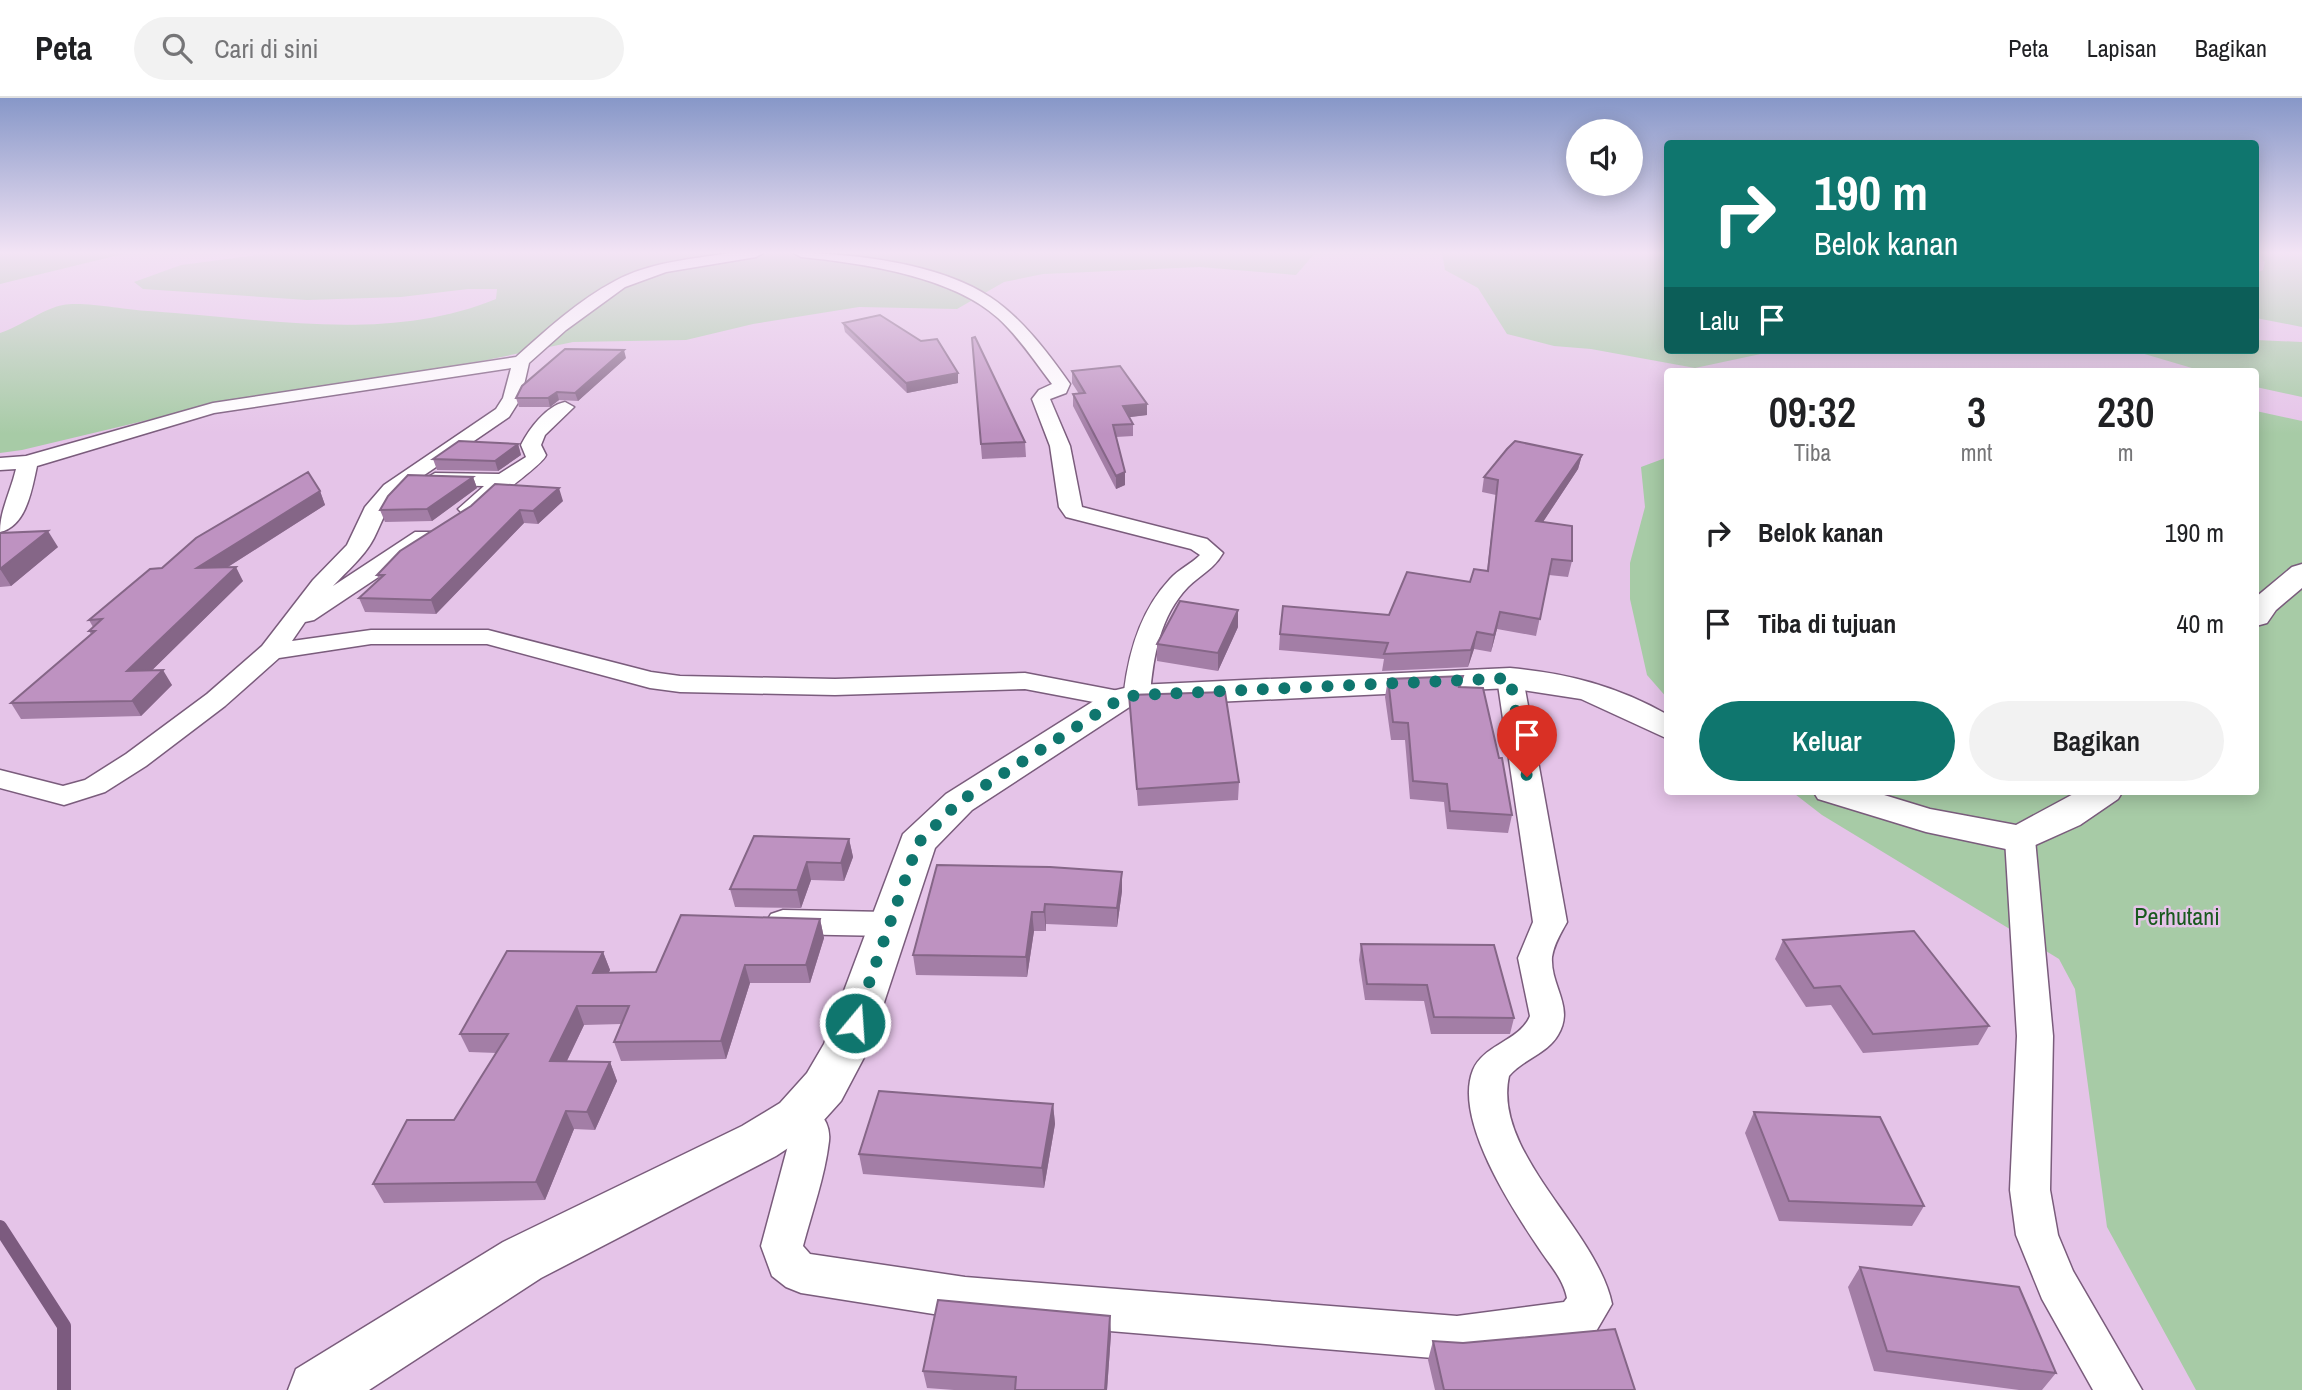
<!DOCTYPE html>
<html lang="id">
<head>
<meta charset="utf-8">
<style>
  body { margin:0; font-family:"Archivo Narrow",sans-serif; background:#f2f2f2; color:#202124; height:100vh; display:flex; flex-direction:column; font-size:26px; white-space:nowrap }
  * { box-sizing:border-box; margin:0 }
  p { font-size:23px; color:#757577 }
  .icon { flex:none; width:38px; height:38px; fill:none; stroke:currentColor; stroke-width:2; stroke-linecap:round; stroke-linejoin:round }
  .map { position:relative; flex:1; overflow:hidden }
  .panel { position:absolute; left:1664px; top:270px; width:595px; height:427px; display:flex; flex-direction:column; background:#fff; border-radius:7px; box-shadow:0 4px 18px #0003 }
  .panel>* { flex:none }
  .hud { position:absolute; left:1664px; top:42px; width:595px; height:214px; border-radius:7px; box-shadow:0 4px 18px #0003; background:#0f766e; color:#fff; overflow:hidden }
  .tools { position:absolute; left:1566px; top:21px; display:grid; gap:14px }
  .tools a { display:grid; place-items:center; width:77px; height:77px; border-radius:50%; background:#fff; box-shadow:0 4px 18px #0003; font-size:35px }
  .pin { position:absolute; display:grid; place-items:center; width:60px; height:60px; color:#fff; margin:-72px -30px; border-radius:50% 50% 50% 0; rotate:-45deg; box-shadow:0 0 7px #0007 }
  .pin .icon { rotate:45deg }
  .me { position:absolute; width:77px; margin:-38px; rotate:18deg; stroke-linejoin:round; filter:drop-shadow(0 0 5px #0008) }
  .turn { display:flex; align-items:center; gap:24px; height:147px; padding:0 35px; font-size:32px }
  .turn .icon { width:91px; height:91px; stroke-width:2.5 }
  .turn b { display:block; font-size:49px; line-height:60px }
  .then { display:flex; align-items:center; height:66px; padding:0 35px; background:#0003; gap:14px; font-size:26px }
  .eta { display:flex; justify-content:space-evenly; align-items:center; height:119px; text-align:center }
  .eta b { font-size:42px; font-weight:600; line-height:49px }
  .cta { display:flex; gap:14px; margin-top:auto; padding:14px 35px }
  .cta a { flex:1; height:80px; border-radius:42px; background:#0f766e; color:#fff; font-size:28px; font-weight:600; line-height:80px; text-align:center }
  .cta a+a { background:#f2f2f2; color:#202124 }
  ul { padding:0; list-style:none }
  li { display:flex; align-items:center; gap:21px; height:91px; padding:0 35px }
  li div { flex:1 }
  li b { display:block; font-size:26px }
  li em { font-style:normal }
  header { display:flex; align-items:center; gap:42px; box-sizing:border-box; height:98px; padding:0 35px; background:#fff; border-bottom:2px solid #e0e0e0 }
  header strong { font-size:33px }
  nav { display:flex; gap:38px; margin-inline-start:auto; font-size:24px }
  .search { width:490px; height:63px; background:#f2f2f2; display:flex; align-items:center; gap:18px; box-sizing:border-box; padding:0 24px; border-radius:38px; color:#757577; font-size:26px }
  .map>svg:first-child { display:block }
  .green { fill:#a7cba6 }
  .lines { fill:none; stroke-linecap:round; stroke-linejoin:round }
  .stream { stroke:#7c5b7f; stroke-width:14 }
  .minor-casing { stroke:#7a5c7c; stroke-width:3 }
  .tertiary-casing { stroke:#7a5c7c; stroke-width:3 }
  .minor { fill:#fff; fill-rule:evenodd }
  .tertiary { fill:#fff; fill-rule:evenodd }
  .wall { fill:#a37ea6 }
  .shaded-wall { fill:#856687 }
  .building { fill:#be92c1; stroke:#856687; stroke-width:2 }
  .route { stroke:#0f766e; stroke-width:12; stroke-dasharray:0 21.6 }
  .labels { text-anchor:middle; stroke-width:5; stroke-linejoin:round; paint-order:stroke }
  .park-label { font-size:24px; fill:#18591d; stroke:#e5c4e8 }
</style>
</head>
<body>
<header>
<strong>Peta</strong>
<div class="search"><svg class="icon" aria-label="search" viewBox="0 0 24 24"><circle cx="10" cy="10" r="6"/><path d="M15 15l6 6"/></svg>Cari di sini</div>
<nav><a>Peta</a><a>Lapisan</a><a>Bagikan</a></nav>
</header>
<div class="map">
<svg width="2302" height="1292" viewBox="0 0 2302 1292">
  <rect width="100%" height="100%" fill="#e5c4e8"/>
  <path class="green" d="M0,155H127L0,186Z
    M274,155H1315L1296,177L1200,169L1043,176L1004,184L957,211L859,209L753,226L686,242L573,244L482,263L194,311L22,352L0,355V235C19,229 45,210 63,207C83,203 126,212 148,213C262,220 387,246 496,201L497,191H468L401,199L307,202L143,191L134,184L181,167Z
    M1442,155H1668V252H1858L1845,256L1770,254L1695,270L1591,251L1554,248L1507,236L1478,190L1445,172Z
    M2256,155H2302V229L2256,220V175L2263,172L2265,164Z
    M2256,242L2302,244V299L2256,289V273H2202L2131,252H2256Z
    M2256,313L2302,323V1292H2196L2107,1129L2075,891L2059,861L1822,717L1791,693H2256Z
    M1668,359V601L1647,577L1630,501V465L1645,409L1641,369Z"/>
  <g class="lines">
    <path class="stream" d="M0,1129L64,1228V1292"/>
    <defs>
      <path id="minor" d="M730,155H763L756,159L666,174L625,189L566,232L529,265L521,300L509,319L398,395C386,410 382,424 374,440C364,459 347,473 333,488L415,434H431L434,439L431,444L314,522L305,524L292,543L371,532H488L651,574L680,578L835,581L1025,575L1124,594C1129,552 1141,512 1170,481C1179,471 1191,466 1200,457L1191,451L1066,419L1059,409L1050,348L1032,301L1039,292L1052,286C1035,264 1019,239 998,220C952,178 861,165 801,159L794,155C851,155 939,165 990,199C1022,220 1048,255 1070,286L1066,295L1050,301L1070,348L1082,409L1207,441L1223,455C1214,471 1200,477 1188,489C1160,518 1153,559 1150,597L1146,603L1132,604L1120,609L1025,591L835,597L680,594L650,590L487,546H371L279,560L225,608L146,668L105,694L64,707L0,690V672L63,688L85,682L126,656L207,596L262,548L313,482L347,447L365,409L384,387L496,311L503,300L511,270L214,315L37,368C32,390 27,428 0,434C0,412 11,393 16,371L0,372V360L26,358L213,305L516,259C546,232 579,202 615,183C650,164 692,161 730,155Z
        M565,304L574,309L545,337L541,347L546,357C544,366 489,405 476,415H462L458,411L484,388L435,387L425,381L435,375L499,376L526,359L521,347C529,331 546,308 565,304Z
        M1510,572L1519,574L1523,580L1567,824C1561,835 1554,846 1552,859C1550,888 1575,909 1558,937C1547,956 1523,961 1509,978C1492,1055 1597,1132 1612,1206L1595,1235L1556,1251L1457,1262L965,1221L801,1195L786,1189L772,1178L761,1148L790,1040L778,1019L783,1008C806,1000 832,1016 829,1043C825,1078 812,1114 803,1148L810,1156L965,1179L1457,1218L1564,1204L1567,1200C1563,1180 1549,1166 1538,1149C1512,1110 1453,1021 1473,972C1484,946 1520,943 1530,918L1518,860L1533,824L1497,580L1501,574Z
        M2020,731L2031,734L2035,741L2053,938L2050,1092L2058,1137L2073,1173L2142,1292H2093L2042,1201L2016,1137L2010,1092L2017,938L2005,741L2009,734Z
        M783,812L888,814L900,818L905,826L900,834L888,838L783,836L771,832L766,824L771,816Z"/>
      <path id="tertiary" d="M2302,466V490L2276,512L2267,525L2256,528V499L2292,469Z
        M1510,570C1567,575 1617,588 1668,617V641L1581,601L1510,590L1131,608L972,712L935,750L869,950L841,1003L814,1033L776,1058L541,1180L369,1292H288L296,1271L503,1144L742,1028L780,1005L807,975L824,946L903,736L946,696L1108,594L1137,587Z
        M1813,693H1871L1930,711L2016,727L2079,693H2123L2118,701L2080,727L2020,754L1926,734L1818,701Z"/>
    </defs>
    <use href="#minor" class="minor-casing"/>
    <use href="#tertiary" class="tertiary-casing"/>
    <use href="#minor" class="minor"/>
    <use href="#tertiary" class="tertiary"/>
  </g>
  <path class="wall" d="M843,225L921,243L958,285L907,295L845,234Z
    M972,240L1025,344L1026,359L982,361Z
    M626,260L578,303L559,302L550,309H519L516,300Z
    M1072,273L1147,306V317L1129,319L1133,326V338L1116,339L1125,374V387L1116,391L1073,308V296H1079L1072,285Z
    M518,346L521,357L498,373L437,372L433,361Z
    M1582,357L1578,371L1543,424L1572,463L1568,479L1549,477L1536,538L1497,531L1491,554L1474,551L1468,569L1382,573L1384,561L1279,552L1280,536L1389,517L1470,484L1487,473L1496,397L1482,394L1484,379Z
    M473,379L477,390L432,423L385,424L380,412Z
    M320,393L325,407L228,469L243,483L152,572L172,587L141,618L21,621L11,605L91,536L89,533L93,529L89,522L162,470Z
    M563,403L538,426L524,425L436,516L365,514L359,500L379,482L377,477L471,408Z
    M0,435L58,449L11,488L0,489Z
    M1238,529L1218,573L1157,563V546Z
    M1463,578L1461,589L1512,717L1508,735L1447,731L1444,704L1410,701L1405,642H1391L1385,599L1388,581Z
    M1129,597L1239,684L1238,702L1138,708L1130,614Z
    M849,741L853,759L844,783L811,782L801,810L735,809L730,791Z
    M937,767L1122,793L1117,829L1046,826V833H1034L1027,879L916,877L913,857Z
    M820,821L824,840L810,885H750L726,961L621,963L614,944L621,926L584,927L567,963L610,964L617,983L595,1032L574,1031L545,1102L384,1105L373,1086L454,1022L497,955L469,954L460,936L603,854L610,872L608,875L656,874Z
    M1783,842L1989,928L1978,947L1863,955L1831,907L1806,909L1775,861Z
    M1361,846L1514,920L1510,936H1431L1424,903L1365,902L1359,862Z
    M1053,1006L1055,1026L1044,1090L863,1076L859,1056Z
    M1754,1014L1924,1108L1912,1128L1779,1123L1745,1035Z
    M1860,1169L2056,1275L2042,1292H2019L1874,1273L1848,1189Z
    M1111,1236L1107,1292H954L927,1290L923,1273Z
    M1433,1243L1635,1292H1435L1428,1262Z"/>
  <path class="shaded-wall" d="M624,252L626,260L578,303L575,295Z
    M958,275V285L907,295L906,285Z
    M557,294L559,302L550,309L548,300Z
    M1147,306V317L1123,320V308Z
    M518,346L521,357L498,373L495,363Z
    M1582,357L1578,371L1533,439L1536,423Z
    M1125,374V387L1116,391V378Z
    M473,379L477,390L432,423L427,411Z
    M559,390L563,403L538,426L533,413Z
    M320,393L325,407L204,484L197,470Z
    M520,412L524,425L436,516L431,502Z
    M48,433L58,449L11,488L0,471Z
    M236,469L243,483L136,588L127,573Z
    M1238,512V529L1218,573V555Z
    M1500,514L1497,531L1491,554L1494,537Z
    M1477,534L1474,551L1468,569L1471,552Z
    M163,572L172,587L141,618L132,603Z
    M849,741L853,759L844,783L841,765Z
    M807,764L811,782L801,810L797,792Z
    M1122,774V793L1117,829V810Z
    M1045,806L1046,826V833L1044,814Z
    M1032,814L1034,833L1027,879L1026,859Z
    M820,821L824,840L810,885L806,867Z
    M603,854L610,872L600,894L593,875Z
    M745,867L750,885L726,961L721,943Z
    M577,908L584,927L558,981L550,963Z
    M610,964L617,983L595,1032L587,1014Z
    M1053,1006L1055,1026L1044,1090L1042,1070Z
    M566,1013L574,1031L545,1102L536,1084Z
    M1110,1218L1111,1236L1107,1292H1105Z"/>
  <path class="building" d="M880,217L921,243L937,241L958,275L906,285L843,225Z
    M975,239L1025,344L981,346L972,240Z
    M565,251L624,252L575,295L557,294L548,300H516L522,288Z
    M1120,268L1147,306L1123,308L1133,326L1113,327L1125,374L1116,378L1073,296L1085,295L1072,273Z
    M459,343L518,346L495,363L433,361Z
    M1515,343L1582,357L1536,423L1572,428V463L1552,461L1540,521L1500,514L1494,537L1477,534L1471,552L1384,556L1388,545L1280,536L1283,508L1389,517L1407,474L1470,484L1474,471L1488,473L1498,382L1484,379L1507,351Z
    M308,374L320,393L197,470L236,469L127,573L163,572L132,603L11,605L95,533H89L102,521L89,522L150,471L162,470L196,440Z
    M408,377L473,379L427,411L380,412L388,398Z
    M495,386L559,390L533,413L520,412L431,502L359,500L384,477H377L400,453L471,408Z
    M48,433L0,471V435Z
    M1180,503L1238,512L1218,555L1157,546Z
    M1463,578L1459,589L1483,590L1499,660H1502L1512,717L1450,713L1447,686L1413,683L1408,625L1393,624L1388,581Z
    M1225,594L1239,684L1137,691L1129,597Z
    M754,738L849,741L841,765L807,764L797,792L730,791Z
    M937,767L1050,769L1122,774L1117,810L1045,806L1044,814H1032L1026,859L913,857Z
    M681,817L820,821L806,867H745L721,943L614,944L629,908H577L550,963L610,964L587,1014L566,1013L536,1084L373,1086L407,1022H454L508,936H460L507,853L603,854L593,875L656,874Z
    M1914,833L1989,928L1873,936L1840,888L1814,890L1783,842Z
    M1361,846L1494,847L1514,920L1434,919L1427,887L1367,886Z
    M879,993L1053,1006L1042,1070L859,1056Z
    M1754,1014L1880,1019L1924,1108L1789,1103Z
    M1860,1169L2019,1189L2056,1275L1887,1253Z
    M938,1202L1110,1218L1105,1292H1015L1016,1279L923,1273Z
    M1615,1231L1635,1292H1444L1433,1243L1463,1245Z"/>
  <linearGradient id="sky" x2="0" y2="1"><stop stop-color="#8797c8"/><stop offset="0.46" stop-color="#f3e4f5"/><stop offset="1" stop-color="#f3e4f5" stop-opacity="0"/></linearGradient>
  <rect width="2302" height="336" fill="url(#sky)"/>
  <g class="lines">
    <path class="route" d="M855,925L918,745L959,704L1120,601L1137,597L1510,580L1527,679"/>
  </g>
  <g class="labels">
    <g class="park-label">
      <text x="2177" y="827">Perhutani</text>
    </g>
  </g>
</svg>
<div class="tools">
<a><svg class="icon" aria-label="sound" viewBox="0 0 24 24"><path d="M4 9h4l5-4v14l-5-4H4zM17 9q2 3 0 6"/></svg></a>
</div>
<div class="pin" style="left:1527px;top:679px;background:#d93025"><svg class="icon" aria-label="arrive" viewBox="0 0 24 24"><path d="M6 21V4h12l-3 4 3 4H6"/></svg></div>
<svg class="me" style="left:855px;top:925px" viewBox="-20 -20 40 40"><circle r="17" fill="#0f766e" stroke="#fff" stroke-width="3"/><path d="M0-11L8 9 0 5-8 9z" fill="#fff"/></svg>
<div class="hud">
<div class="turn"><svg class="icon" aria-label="right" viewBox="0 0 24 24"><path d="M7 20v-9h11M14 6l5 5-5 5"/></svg><div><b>190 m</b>Belok kanan</div></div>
<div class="then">Lalu<svg class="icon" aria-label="arrive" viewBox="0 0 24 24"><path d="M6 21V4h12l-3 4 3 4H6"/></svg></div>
</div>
<section class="panel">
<div class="eta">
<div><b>09:32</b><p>Tiba</p></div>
<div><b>3</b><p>mnt</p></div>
<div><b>230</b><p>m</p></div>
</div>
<ul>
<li><svg class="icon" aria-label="right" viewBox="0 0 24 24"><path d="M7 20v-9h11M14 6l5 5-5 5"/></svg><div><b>Belok kanan</b></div><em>190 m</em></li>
<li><svg class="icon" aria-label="arrive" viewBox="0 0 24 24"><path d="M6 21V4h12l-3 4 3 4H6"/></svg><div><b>Tiba di tujuan</b></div><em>40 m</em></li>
</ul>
<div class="cta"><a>Keluar</a><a>Bagikan</a></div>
</section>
</div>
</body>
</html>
